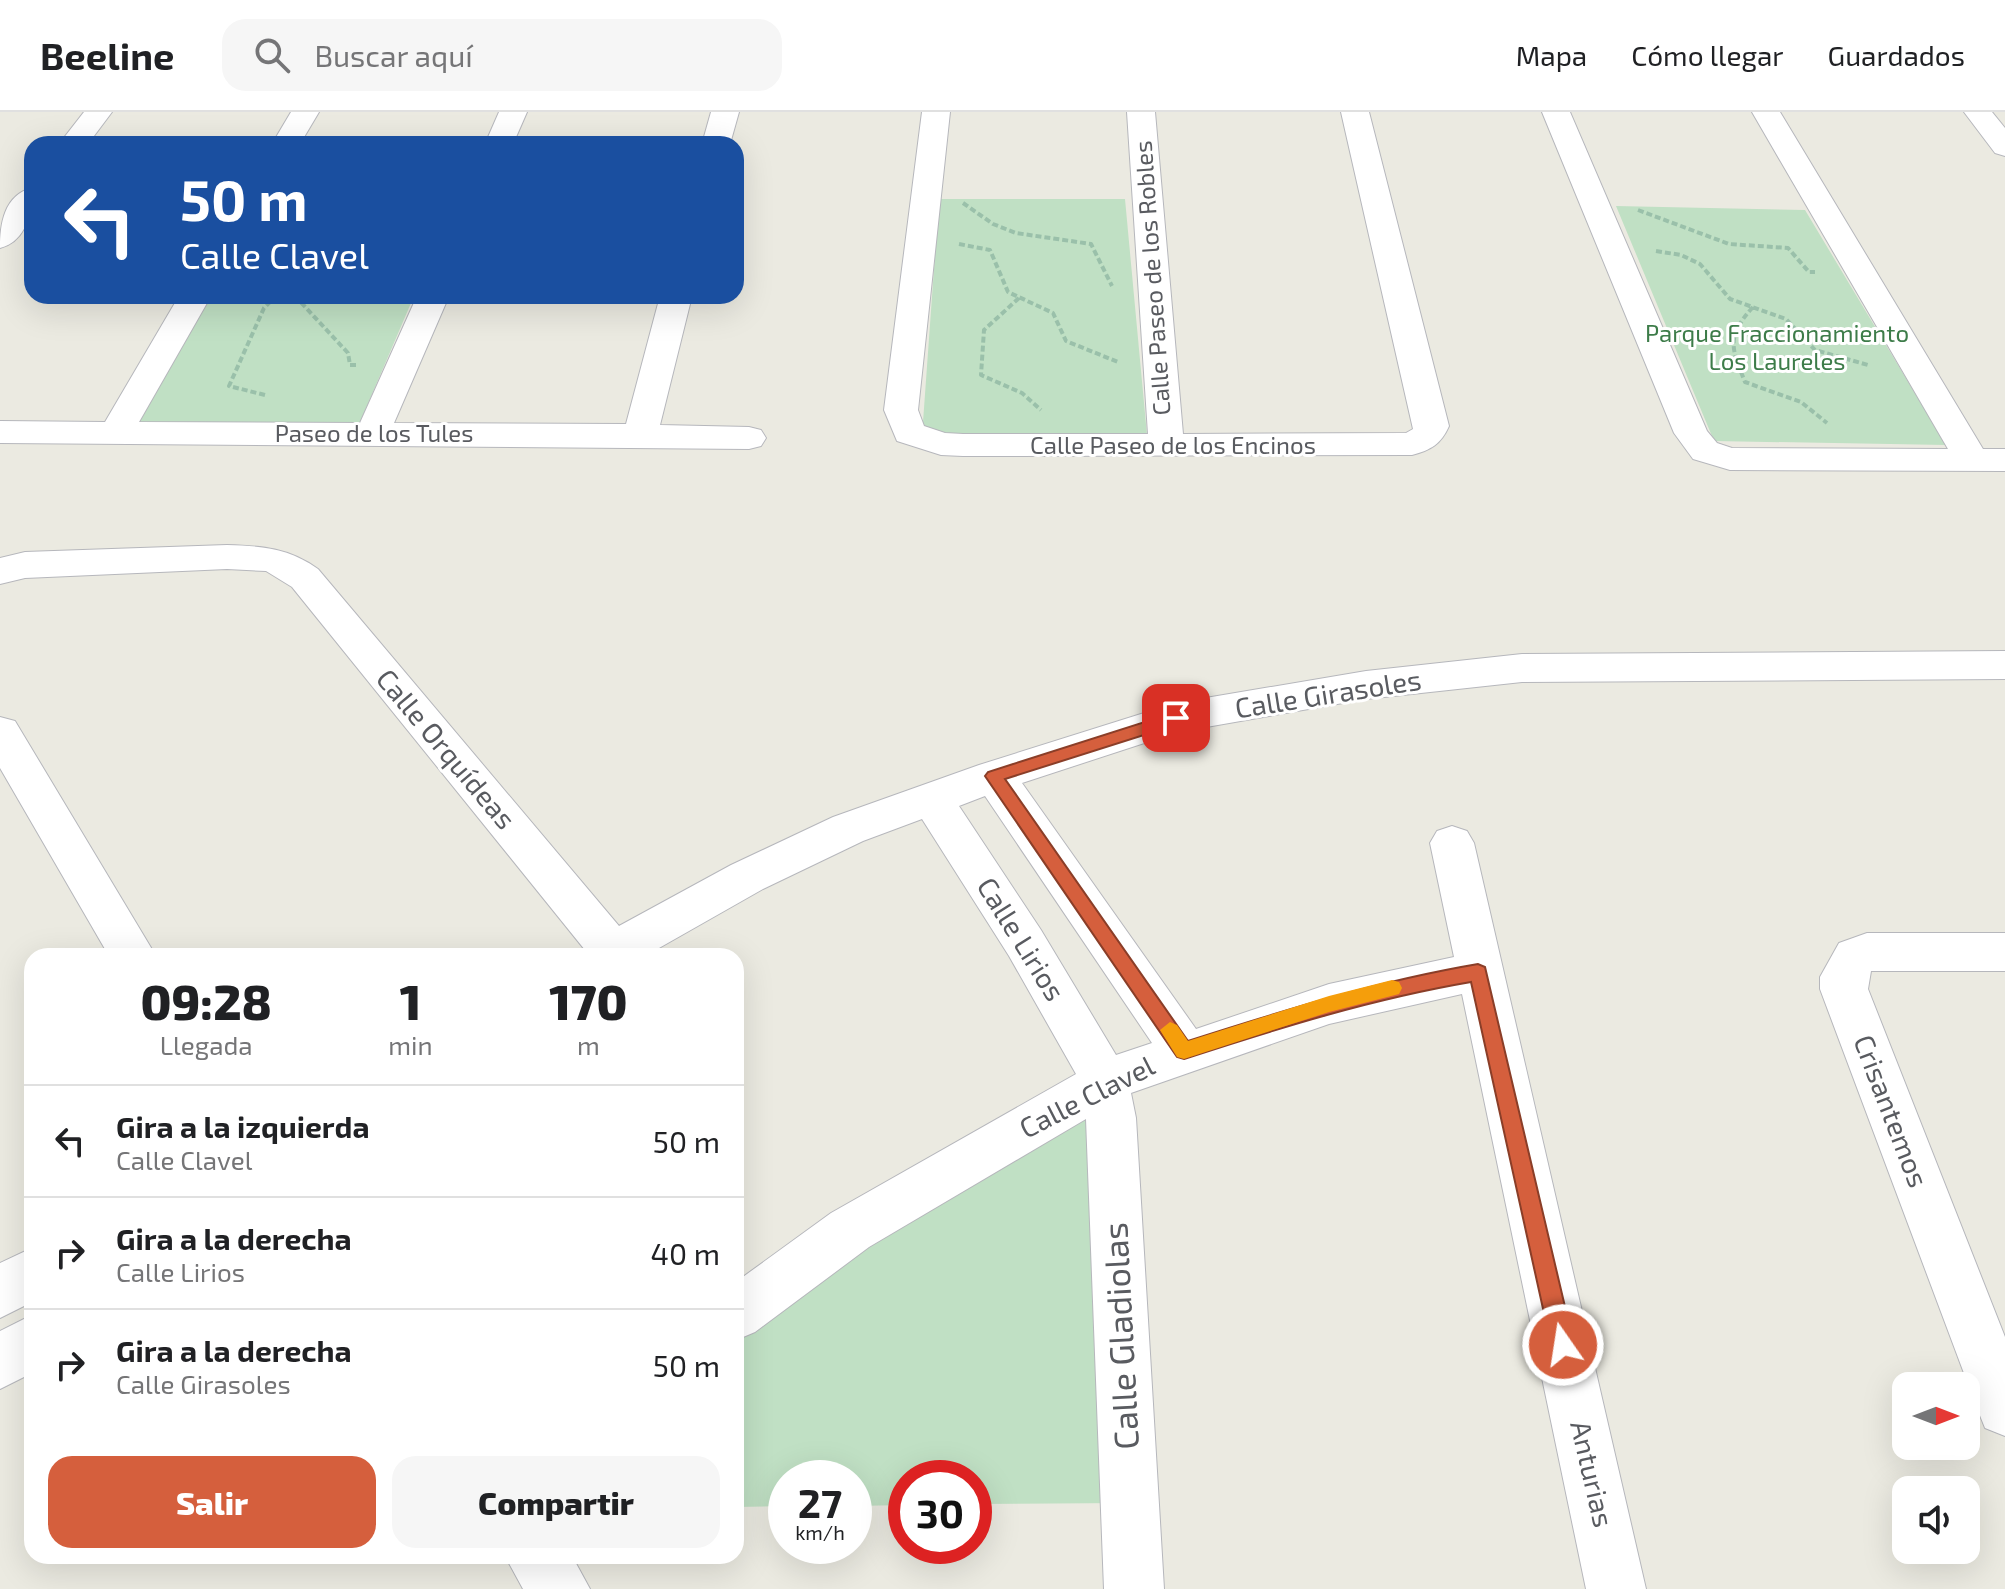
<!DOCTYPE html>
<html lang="es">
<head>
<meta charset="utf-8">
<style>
  body { margin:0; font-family:"Exo 2",sans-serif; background:#f6f6f6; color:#202124; height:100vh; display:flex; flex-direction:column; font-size:30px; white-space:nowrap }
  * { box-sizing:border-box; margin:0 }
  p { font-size:26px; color:#757577 }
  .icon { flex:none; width:44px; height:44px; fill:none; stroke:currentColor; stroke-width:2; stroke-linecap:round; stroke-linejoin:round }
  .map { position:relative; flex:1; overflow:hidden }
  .drawer { position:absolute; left:24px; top:836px; width:720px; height:616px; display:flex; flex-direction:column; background:#fff; border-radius:24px; box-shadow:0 8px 32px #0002 }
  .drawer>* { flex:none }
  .hud { position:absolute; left:24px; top:24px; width:720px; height:168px; border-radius:24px; box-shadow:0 8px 32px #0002; background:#1a4fa0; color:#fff; overflow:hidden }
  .needle { width:52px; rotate:90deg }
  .controls { position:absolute; left:1892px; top:1260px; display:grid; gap:16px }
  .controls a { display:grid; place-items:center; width:88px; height:88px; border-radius:16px; background:#fff; box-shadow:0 8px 32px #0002; font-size:40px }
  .speed { position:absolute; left:768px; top:1348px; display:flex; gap:16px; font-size:40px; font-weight:700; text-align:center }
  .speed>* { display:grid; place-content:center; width:104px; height:104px; border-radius:50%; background:#fff; box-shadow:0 8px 32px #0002; line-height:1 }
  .speed small { font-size:20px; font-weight:400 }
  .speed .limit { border:12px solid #d22; background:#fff; color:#111 }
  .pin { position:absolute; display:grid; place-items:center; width:68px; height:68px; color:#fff; margin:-34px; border-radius:16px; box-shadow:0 4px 12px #0006 }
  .me { position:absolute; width:88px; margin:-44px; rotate:347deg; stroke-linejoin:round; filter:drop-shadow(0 0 6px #0008) }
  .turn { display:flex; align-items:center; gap:28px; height:168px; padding:0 24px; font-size:36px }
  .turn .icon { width:104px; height:104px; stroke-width:2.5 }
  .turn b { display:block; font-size:56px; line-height:68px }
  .eta { display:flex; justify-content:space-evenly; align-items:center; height:136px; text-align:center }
  .eta b { font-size:48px; font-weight:800; line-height:56px }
  .cta { display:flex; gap:16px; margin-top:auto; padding:16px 24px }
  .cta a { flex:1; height:92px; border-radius:24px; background:#d55f3d; color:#fff; font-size:32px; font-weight:800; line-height:92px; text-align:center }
  .cta a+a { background:#f6f6f6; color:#202124 }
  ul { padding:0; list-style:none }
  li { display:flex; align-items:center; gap:24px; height:112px; padding:0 24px; border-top:2px solid #e0e0e0 }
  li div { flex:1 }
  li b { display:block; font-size:30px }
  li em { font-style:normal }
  header { display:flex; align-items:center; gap:48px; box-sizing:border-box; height:112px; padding:0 40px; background:#fff; border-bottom:2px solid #e0e0e0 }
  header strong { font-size:38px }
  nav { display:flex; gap:44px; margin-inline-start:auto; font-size:28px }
  .search { width:560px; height:72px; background:#f6f6f6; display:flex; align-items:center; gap:20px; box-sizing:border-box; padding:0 28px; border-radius:24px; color:#757577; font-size:30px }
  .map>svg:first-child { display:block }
  .green { fill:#c0e0c4 }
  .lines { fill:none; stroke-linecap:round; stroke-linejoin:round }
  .minor-casing { stroke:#b6b7bc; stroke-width:2 }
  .path { stroke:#9ac0aa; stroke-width:4; stroke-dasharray:6 3; stroke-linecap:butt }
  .minor { fill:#fff; fill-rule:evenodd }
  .route { fill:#d55f3d; stroke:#8a3e28; stroke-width:2 }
  .slow { fill:#f59e0b }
  .labels { text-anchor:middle; stroke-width:6; stroke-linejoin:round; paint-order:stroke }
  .far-street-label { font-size:24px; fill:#595b60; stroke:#fff }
  .far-park-label { font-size:24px; fill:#3d7c49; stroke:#fff }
  .street-label { font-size:28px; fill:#595b60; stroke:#fff }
  .near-street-label { font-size:34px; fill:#595b60; stroke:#fff }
</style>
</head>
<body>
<header>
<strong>Beeline</strong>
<div class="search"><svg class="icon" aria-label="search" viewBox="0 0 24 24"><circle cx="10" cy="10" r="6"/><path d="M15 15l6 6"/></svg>Buscar aquí</div>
<nav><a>Mapa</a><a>Cómo llegar</a><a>Guardados</a></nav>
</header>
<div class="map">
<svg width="2005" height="1477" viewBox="0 0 2005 1477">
  <rect width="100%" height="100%" fill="#ebeae1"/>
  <path class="green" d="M939,87H1125L1147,323L922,324Z
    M1616,94L1805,98L1946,333L1714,329Z
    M211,184H414L355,322L134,318Z
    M1105,973L1124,1391L974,1392V1366H906V1393L854,1394V1366H786V1394L736,1395V1202Z"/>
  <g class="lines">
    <defs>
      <path id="minor" d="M84,0H112L88,32H59Z
        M291,0H319L300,32H272Z
        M499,0H527L513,32H485Z
        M711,0H739L730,32H702Z
        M922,0H950L918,298L924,314L945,321L963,322H1148L1127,0H1155L1183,322L1406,321L1413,317L1341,0H1369L1449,314C1441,332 1431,338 1412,343L963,344L941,343L897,329L884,298Z
        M1542,0H1570L1707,319L1717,331L1732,336L1948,337L1752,0H1780L1983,337H2005V359L1730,358L1693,347L1674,321Z
        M1964,0H1992L2005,16V44L1995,41Z
        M32,76C32,100 27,129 0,136C0,112 4,83 32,76Z
        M179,184H211L139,310L360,311L417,184H449L394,311L626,312L660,184H692L660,313L749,315L761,318L766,326L761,334L749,337L0,331V309L105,310Z
        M227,433C262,434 289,436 318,457L619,814L731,753L833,705L979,653L1176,591L1366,559L1522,542L2005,539V567L1522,570L1366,587L1178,620L1022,671L1196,917L1329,872L1454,845L1430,731L1437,719L1452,714L1467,719L1474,731L1646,1477H1586L1462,882L1329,912L1131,981L1136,1006L1164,1477H1104L1086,1007L869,1135L755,1220L736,1228V1170L831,1101L1076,962L1009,844L922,707L863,729L763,777L645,844H582L585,838L292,475L266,459L227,457L25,466L0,472V446L25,440ZM985,684L1152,931L1116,943L1041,818L959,694Z
        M0,605L15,609L156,844H109L0,656Z
        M1867,821H2005V859H1871L1868,877L2005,1225V1324L1985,1316L1977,1296L1820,877V865L1839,831Z
        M32,1136V1190L0,1206V1151Z
        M32,1203V1261L0,1277V1219Z
        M505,1444H572L590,1477H523Z"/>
    </defs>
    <use href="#minor" class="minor-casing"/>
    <path class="path" d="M963,91L993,112L1016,121L1091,132L1112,174
      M1638,98L1729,132L1788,136L1809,160H1815
      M959,132L990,138L1008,180L1053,201L1066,229L1118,250
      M1656,139L1681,143L1700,152L1730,187L1786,207L1815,238L1868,253
      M295,184L348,241L350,253H359
      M1019,186L984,218L981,263L1022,281L1041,298
      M1753,195C1726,225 1731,235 1745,270L1801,290L1827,311
      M265,283L229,274L264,196L276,184"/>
    <use href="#minor" class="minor"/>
  </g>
  <path class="route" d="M1176,600L1184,606L1182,611L1005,667L1188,929C1285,898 1378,869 1478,852L1485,855L1574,1233L1571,1241L1563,1244L1555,1241L1551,1233L1471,870C1372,887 1279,916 1184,947L1177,945L985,664L988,660Z"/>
  <path class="slow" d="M1392,868L1399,870L1402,876L1399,882L1329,900L1184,947L1177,945L1160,918L1170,910L1177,913L1188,929L1329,884Z"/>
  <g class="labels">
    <g class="far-street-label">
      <text transform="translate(1153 166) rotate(-94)" y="8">Calle Paseo de los Robles</text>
      <text x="374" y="330">Paseo de los Tules</text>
      <text x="1173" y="342">Calle Paseo de los Encinos</text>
    </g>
    <g class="far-park-label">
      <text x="1777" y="230">Parque Fraccionamiento<tspan x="1777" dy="28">Los Laureles</tspan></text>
    </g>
    <g class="street-label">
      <text transform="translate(1328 582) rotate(-9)" y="10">Calle Girasoles</text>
      <text transform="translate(446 637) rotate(50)" y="10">Calle Orquídeas</text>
      <text transform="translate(1021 827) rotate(58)" y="10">Calle Lirios</text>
      <text transform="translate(1087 985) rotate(-27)" y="10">Calle Clavel</text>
      <text transform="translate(1891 999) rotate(69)" y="10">Crisantemos</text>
      <text transform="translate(1592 1362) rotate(77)" y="10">Anturias</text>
    </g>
    <g class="near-street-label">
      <text transform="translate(1121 1224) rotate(-93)" y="12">Calle Gladiolas</text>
    </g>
  </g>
</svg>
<div class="controls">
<a><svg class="needle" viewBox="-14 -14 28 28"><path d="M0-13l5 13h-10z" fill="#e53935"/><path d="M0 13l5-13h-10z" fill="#757577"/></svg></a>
<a><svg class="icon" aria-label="sound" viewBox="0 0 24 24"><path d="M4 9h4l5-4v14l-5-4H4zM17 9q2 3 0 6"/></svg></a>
</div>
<div class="speed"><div>27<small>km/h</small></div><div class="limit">30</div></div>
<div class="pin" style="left:1176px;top:606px;background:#d93025"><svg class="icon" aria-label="arrive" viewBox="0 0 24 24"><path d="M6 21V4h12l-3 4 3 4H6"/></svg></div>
<svg class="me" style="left:1563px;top:1233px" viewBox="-20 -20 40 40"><circle r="17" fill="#d55f3d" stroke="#fff" stroke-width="3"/><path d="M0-11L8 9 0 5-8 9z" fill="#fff"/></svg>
<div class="hud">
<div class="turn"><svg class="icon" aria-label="left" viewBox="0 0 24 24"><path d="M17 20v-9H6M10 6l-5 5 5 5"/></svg><div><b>50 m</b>Calle Clavel</div></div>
</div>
<section class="drawer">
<div class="eta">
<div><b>09:28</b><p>Llegada</p></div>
<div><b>1</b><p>min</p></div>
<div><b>170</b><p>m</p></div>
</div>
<ul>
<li><svg class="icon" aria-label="left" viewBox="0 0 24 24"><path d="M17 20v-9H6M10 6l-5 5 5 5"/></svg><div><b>Gira a la izquierda</b><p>Calle Clavel</p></div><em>50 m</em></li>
<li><svg class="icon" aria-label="right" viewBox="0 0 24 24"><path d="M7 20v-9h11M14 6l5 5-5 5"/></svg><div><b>Gira a la derecha</b><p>Calle Lirios</p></div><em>40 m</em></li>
<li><svg class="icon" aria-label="right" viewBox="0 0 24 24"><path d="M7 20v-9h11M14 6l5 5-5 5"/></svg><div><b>Gira a la derecha</b><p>Calle Girasoles</p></div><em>50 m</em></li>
</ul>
<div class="cta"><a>Salir</a><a>Compartir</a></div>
</section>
</div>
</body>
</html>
